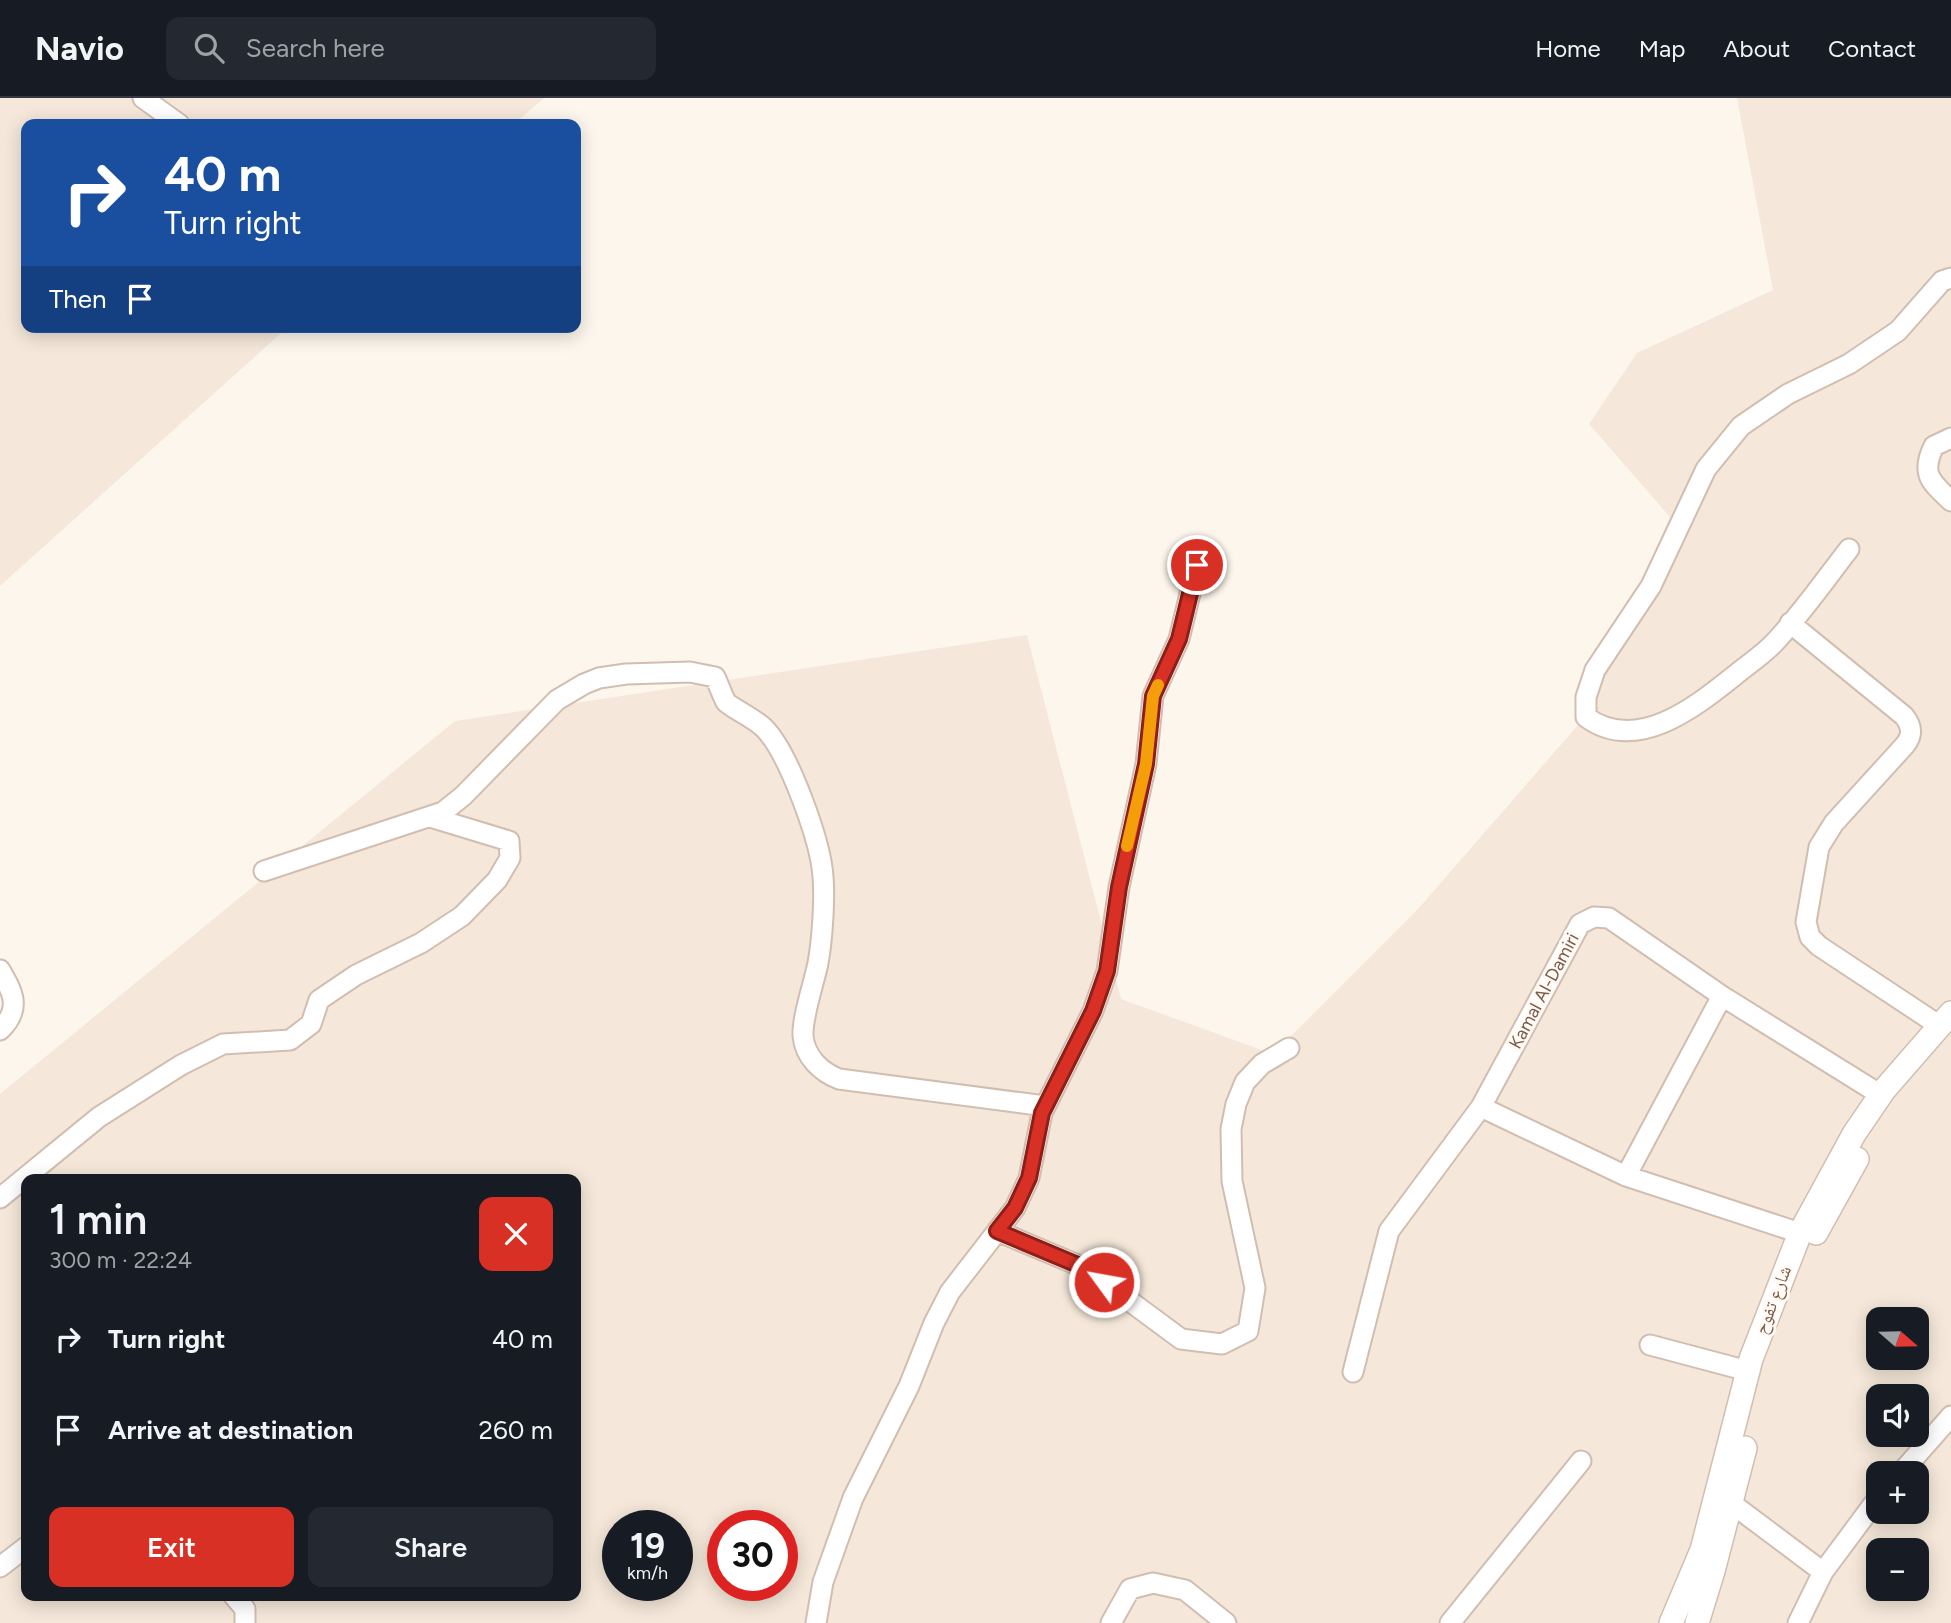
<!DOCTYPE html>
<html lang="en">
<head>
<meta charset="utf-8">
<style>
  body { margin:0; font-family:Figtree,"Noto Naskh Arabic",sans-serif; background:#242831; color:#f1f3f6; height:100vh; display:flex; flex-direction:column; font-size:26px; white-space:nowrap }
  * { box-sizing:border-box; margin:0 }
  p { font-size:23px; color:#9ea1a6 }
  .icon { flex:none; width:38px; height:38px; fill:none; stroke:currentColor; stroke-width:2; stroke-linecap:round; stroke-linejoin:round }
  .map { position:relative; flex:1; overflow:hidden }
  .panel { position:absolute; left:21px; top:1076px; width:560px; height:427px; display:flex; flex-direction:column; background:#171b24; border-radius:14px; box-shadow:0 4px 18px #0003 }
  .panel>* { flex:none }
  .top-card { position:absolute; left:21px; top:21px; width:560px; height:214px; border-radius:14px; box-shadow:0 4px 18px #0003; background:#1a4fa0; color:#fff; overflow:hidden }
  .needle { width:46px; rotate:110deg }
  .controls { position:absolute; left:1866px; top:1209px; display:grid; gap:14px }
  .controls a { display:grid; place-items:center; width:63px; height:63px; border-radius:14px; background:#171b24; box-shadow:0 4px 18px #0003; font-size:35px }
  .speed { position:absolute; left:602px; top:1412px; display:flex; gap:14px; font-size:35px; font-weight:700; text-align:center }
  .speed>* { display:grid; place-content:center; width:91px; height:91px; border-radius:50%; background:#171b24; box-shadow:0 4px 18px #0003; line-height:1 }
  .speed small { font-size:18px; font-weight:400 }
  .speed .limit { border:10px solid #d22; background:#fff; color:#111 }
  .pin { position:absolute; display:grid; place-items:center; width:60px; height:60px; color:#fff; margin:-30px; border:4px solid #fff; border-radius:50%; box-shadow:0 2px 7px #0007 }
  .me { position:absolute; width:77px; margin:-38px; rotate:302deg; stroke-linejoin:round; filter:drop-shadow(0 0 5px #0008) }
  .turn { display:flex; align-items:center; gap:24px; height:147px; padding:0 28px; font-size:32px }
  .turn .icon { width:91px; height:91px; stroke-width:2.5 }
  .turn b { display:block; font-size:49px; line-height:60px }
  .then { display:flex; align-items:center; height:66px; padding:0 28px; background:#0003; gap:14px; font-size:26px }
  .round { display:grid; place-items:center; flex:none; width:74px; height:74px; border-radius:14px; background:#242831 }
  .head { display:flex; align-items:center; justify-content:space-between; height:119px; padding:0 28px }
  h1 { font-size:42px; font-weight:600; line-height:52px }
  .action { display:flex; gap:14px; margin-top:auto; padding:14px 28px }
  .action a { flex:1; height:80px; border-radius:14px; background:#d93025; color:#fff; font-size:28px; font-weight:600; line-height:80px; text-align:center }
  .action a+a { background:#242831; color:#f1f3f6 }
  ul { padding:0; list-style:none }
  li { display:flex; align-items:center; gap:21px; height:91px; padding:0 28px }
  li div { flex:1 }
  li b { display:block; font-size:26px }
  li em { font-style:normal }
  header { display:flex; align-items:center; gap:42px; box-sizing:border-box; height:98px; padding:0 35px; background:#171b24; border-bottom:2px solid #363941 }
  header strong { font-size:33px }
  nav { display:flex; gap:38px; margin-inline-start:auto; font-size:24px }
  .search { width:490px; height:63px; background:#242831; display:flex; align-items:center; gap:18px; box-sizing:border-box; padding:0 24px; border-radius:14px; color:#9ea1a6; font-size:26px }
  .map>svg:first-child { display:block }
  .residential { fill:#f5e8da; fill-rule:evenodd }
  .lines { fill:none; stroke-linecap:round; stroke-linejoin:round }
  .minor-casing { stroke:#d1beb0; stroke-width:23 }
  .tertiary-casing { stroke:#d1beb0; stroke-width:26 }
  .minor { stroke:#fff; stroke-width:19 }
  .tertiary { stroke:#fff; stroke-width:23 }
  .route-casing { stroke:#8d1f18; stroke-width:18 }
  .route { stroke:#d93025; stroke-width:12 }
  .slow { stroke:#f59e0b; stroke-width:12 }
  .labels { text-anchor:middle; stroke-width:6; stroke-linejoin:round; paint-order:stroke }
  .street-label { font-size:18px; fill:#7a5c4d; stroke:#fffaf3 }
</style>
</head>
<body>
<header>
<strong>Navio</strong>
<div class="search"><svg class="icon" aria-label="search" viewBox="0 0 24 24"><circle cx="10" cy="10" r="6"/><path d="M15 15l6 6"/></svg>Search here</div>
<nav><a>Home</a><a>Map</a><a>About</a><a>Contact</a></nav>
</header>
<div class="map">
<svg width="1951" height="1525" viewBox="0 0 1951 1525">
  <rect width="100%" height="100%" fill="#fdf6ec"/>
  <path class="residential" d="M0,0H544L514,26H26V229H288L0,488Z
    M1737,0H1951V1525H0V996L455,623L1027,537L1121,901L1273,956L1418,811L1578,627L1670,419L1589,326L1637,255L1773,192ZM26,1082H576V1498H26ZM1878,1222H1916V1260H1878ZM1878,1298H1916V1337H1878ZM1878,1376H1916V1414H1878ZM618,1428H677V1488H618ZM723,1428H782V1488H723ZM1878,1452H1916V1491H1878Z"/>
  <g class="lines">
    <defs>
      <path id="minor" d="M143,0L179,26
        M1951,340L1934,348C1920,376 1931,384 1951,403
        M1849,451C1825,482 1802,515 1775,544C1763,557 1747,567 1734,578C1694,610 1636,656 1586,619V599L1595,572L1651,488L1706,371L1741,328L1788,296L1849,266L1898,233L1942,183L1951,180
        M1790,525L1904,618C1912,628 1913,637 1905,647L1834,725L1819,749L1806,824L1810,839L1819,848L1940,928
        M264,773L443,714L463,698L557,602L584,586L599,580L626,576L690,574L715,579C719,587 722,597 726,604C730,609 756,621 765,631C789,656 821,744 823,779C825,800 822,844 818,865C814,885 802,919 803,938C805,959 821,974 839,981L1045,1008
        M0,872C13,894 22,911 0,932
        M1481,1009L1626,1078L1800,1135
        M1626,1078L1722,898
        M0,1100L99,1019L181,967L223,946L290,942L311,926L319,902L356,877L421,845L462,818L497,782L510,760L509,743L430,719
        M997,1133L1085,1170L1181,1241L1222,1246L1248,1233L1255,1190L1232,1083L1231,1031L1236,1006L1245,984L1262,966L1289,950
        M1650,1247L1748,1273
        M1353,1274L1389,1133L1481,1009L1580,826L1594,819L1609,820L1722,898L1881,997
        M1900,1376L1951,1318
        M1731,1405L1823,1474
        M0,1469L26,1449
        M234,1498L245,1511V1525
        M816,1525L823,1484L853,1400L909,1288L934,1225L950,1194L1015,1110L1029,1080L1042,1015L1093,913L1107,873L1119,789L1146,666L1153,598L1179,541L1197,467
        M1111,1525L1130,1491L1153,1485L1185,1492L1226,1525
        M1450,1525L1581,1363
        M1798,1525L1823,1474L1878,1400"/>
      <path id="tertiary" d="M1816,1135L1857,1061
        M1671,1525L1702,1452L1751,1261L1800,1135L1854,1036L1884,992L1951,915
        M1697,1525L1713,1473L1745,1350"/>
    </defs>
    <use href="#minor" class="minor-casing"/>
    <use href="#tertiary" class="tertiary-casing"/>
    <use href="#minor" class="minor"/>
    <use href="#tertiary" class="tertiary"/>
  </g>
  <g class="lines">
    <defs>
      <path id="route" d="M1104,1184L1085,1170L997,1133L1015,1110L1029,1080L1042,1015L1093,913L1107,873L1119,789L1146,666L1153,598L1179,541L1197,467"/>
    </defs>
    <use href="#route" class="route-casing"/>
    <use href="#route" class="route"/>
    <path class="slow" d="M1127,748L1146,666L1153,598L1158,587"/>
  </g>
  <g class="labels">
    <g class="street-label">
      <text transform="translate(1544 893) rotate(-62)" y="6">Kamal Al-Damiri</text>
      <text transform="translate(1773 1202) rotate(-69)" y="6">شارع تفوح</text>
    </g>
  </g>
</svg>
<div class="controls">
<a><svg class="needle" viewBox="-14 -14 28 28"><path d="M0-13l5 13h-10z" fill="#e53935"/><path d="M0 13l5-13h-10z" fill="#9ea1a6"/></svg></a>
<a><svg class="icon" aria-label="sound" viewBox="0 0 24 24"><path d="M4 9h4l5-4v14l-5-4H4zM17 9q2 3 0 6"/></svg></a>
<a>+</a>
<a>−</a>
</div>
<div class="speed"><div>19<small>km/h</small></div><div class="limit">30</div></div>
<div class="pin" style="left:1197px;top:467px;background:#d93025"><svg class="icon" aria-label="arrive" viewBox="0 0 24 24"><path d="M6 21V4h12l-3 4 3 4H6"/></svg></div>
<svg class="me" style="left:1104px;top:1184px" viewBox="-20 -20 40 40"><circle r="17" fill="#d93025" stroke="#fff" stroke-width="3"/><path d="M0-11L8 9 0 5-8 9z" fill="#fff"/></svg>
<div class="top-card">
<div class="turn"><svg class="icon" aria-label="right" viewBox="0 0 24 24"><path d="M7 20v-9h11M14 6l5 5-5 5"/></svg><div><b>40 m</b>Turn right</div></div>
<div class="then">Then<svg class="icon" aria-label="arrive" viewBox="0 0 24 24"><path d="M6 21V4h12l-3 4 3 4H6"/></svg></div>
</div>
<section class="panel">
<div class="head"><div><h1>1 min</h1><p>300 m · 22:24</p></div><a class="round" style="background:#d93025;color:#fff"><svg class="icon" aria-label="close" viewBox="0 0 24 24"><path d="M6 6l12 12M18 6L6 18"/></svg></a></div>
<ul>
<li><svg class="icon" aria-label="right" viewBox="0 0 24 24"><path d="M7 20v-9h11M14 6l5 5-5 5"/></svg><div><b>Turn right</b></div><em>40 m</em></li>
<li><svg class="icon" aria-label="arrive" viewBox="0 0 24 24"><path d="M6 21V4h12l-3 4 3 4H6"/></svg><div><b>Arrive at destination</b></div><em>260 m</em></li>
</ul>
<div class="action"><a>Exit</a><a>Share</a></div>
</section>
</div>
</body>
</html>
